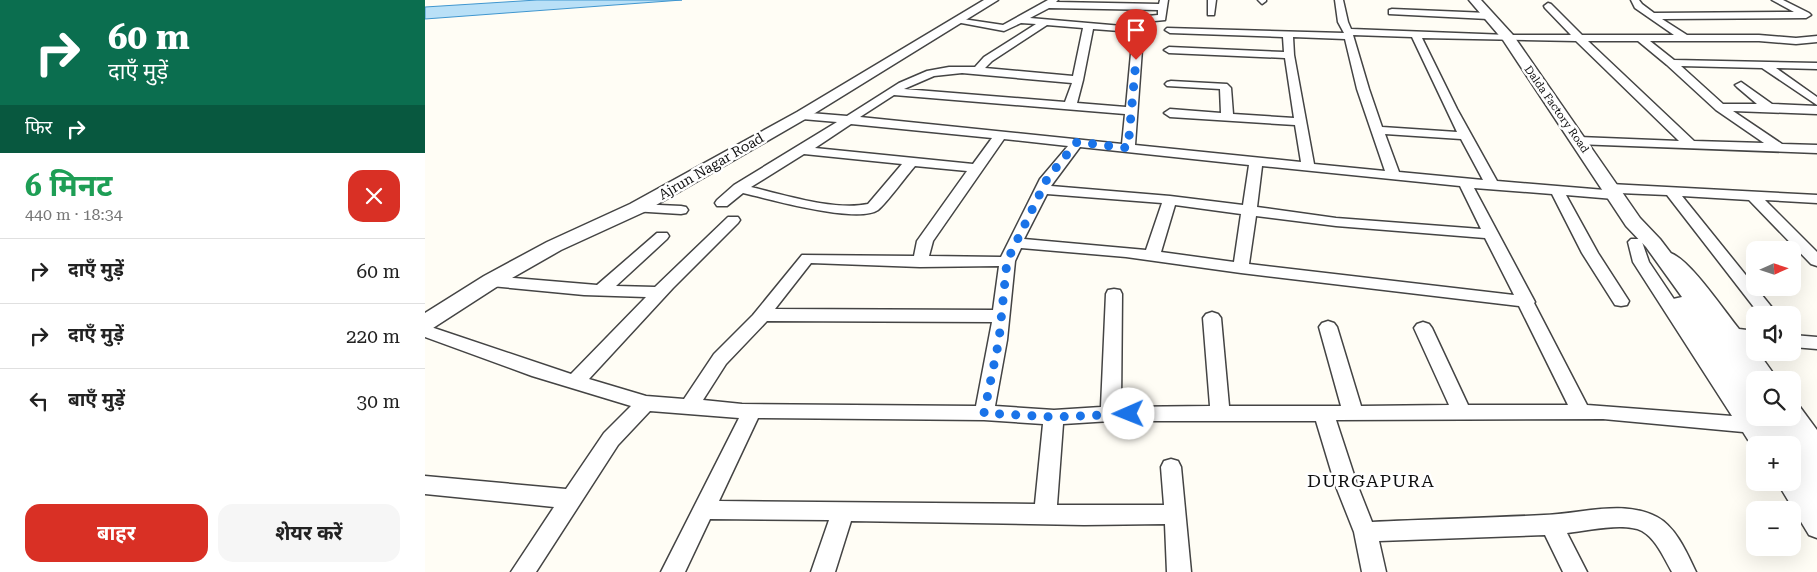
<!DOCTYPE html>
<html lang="hi">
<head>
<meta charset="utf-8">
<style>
  body { margin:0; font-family:"Roboto Serif","Noto Sans Devanagari",serif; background:#f6f6f6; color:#222; height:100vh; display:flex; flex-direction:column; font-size:19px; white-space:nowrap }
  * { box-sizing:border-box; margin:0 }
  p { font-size:16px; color:#767676 }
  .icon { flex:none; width:28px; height:28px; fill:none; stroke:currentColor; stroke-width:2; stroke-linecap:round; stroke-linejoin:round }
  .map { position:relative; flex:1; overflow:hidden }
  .details { display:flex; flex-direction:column; background:#fff; width:425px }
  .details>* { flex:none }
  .banner { background:#0b6e4f; color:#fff; overflow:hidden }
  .needle { width:32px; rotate:87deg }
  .fabs { position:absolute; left:1321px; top:241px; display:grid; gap:10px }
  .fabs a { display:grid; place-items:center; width:55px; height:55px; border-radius:10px; background:#fff; box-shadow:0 5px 20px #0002; font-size:25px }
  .pin { position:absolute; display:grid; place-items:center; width:42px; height:42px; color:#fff; margin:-51px -21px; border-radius:50% 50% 50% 0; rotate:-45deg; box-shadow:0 0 5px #0007 }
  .pin .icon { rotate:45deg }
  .me { position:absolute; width:55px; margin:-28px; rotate:269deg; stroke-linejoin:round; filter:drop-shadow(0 0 4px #0008) }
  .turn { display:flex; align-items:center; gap:18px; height:105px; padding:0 25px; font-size:22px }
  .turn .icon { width:65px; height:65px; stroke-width:2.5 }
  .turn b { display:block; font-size:35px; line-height:42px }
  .then { display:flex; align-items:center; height:48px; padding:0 25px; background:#0003; gap:10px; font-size:19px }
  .round { display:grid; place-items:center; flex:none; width:52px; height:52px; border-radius:15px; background:#f6f6f6 }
  .summary { display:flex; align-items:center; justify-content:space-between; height:85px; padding:0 25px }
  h1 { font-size:30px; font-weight:700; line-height:38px; color:#1e9e55 }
  .action { display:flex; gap:10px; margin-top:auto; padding:10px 25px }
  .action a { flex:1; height:58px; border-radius:15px; background:#d93025; color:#fff; font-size:20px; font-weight:700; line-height:58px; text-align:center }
  .action a+a { background:#f6f6f6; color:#222 }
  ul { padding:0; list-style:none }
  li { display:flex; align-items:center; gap:15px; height:65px; padding:0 25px; border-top:1px solid #e0e0e0 }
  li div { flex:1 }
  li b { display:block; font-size:19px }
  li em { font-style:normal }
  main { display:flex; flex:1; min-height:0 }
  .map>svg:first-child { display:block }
  .water { fill:#b9e0f7; stroke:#3f96cf }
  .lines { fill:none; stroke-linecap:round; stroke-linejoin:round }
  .minor-casing { stroke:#444; stroke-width:3 }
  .tertiary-casing { stroke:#444; stroke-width:3 }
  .minor { fill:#fff; fill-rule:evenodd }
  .tertiary { fill:#fff; fill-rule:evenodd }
  .route { stroke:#1a73e8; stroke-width:9; stroke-dasharray:0 16.2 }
  .labels { text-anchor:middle; stroke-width:5; stroke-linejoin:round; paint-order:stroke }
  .far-street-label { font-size:11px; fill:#111; stroke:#fff }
  .street-label { font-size:14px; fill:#111; stroke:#fff }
  .near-neighbourhood-label { font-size:18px; letter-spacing:1px; fill:#111; stroke:#fff }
</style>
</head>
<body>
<main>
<section class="details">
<div class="banner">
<div class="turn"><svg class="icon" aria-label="right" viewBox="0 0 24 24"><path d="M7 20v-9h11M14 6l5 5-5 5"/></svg><div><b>60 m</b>दाएँ मुड़ें</div></div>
<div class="then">फिर<svg class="icon" aria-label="right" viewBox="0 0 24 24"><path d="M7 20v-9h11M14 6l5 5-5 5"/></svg></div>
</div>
<div class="summary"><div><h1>6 मिनट</h1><p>440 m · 18:34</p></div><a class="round" style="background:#d93025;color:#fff"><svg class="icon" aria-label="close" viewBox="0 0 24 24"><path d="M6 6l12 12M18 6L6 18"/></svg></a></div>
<ul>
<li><svg class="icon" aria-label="right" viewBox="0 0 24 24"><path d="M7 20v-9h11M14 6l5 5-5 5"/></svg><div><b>दाएँ मुड़ें</b></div><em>60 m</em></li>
<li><svg class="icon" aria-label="right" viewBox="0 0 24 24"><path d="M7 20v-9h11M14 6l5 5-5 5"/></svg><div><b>दाएँ मुड़ें</b></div><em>220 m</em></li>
<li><svg class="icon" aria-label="left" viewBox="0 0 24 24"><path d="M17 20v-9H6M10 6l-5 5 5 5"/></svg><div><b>बाएँ मुड़ें</b></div><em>30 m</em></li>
</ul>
<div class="action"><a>बाहर</a><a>शेयर करें</a></div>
</section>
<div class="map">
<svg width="1392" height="572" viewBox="0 0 1392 572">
  <rect width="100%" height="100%" fill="#fffdf5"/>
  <path class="water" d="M112,0H257L0,19V7Z"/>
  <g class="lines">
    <defs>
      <path id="minor" d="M623,0H633L631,2L734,4L735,0H743L740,20L719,22L710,145L876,162L870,125L745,117L739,113L745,109L796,113L795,89L742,86L740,84L742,82L746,81L802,84L806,88L808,114L869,118L860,58L744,53L739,50L744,47L859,52L858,37L745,33L740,30L742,28L919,33L913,22L910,0H918L923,22L926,29L1083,35H1146L1120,8L1119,6L1123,3L1126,4L1157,35H1249L1210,8L1206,0H1214L1217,4L1229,13L1369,12L1347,0H1358L1384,13L1386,15L1381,18L1237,19L1262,35H1334L1371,38L1392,36V42L1371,44L1334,41H1225L1249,60L1392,63V69L1351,68L1392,97V105L1337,68L1256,66L1298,104H1332L1312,87L1310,85L1316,82L1347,104L1392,106V114L1308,111L1357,144L1392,145V153L1150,144L1148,141L1150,138L1154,137L1254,141L1151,41L997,38L1032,109L1072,181L1180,190L1178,188L1180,185L1185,184L1392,195V203L1340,200L1392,252V266L1386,264L1324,200L1257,196L1353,315H1335L1242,195L1194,193L1196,195L1194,198L1189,199L1141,195L1173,253L1204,301L1202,305L1196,306L1190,305L1157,253L1127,194L1049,188L1110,302L1109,303L1162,405L1307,416L1208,262L1203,242L1206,239H1216L1224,262L1347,445H1330V451L1318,432L1178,419L911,420L932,484L947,522C1004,519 1062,518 1119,515C1155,514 1198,499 1232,517C1251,527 1262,553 1271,572H1247C1239,558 1231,539 1217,531C1199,522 1161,531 1142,533L1162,572H1138L1120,535L954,541L961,572H937L929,532L910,484L891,421H686L638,424L632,505H739L736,467L739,461L746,459L753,461L756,467L766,572H742L740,524L659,525L426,521L410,572H386L404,520L285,519L260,572H236L314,418L225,411L193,445L111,572H86L129,507L0,494V476L141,489L179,433L206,406L107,376L0,337V325L146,374L221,297L159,295L66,286L60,285L58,281L60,277L66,276L172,285L232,233H242L244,236L242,239L191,286L230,287L303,217H313L315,220L313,223L248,288L164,379L221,396L259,399L289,354L328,315L377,255L489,256L492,241L542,171L490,166C482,175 461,204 453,210C432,224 344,199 318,193L302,206H292L290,203L292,200L309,185L412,122L377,119L373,118L371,115L373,112L422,116L474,83L502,71L524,67H550L559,57L611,24L596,23L579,31L531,22V18L578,25ZM624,8L733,10V15L712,17L709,27L605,18ZM622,25L658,28L648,76L560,68L567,61ZM668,29L708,32L701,107L652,103L658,80ZM928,35L987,37L1032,132L957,127L944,89ZM868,37L920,39L932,89L960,171L889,164L869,55ZM1163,41H1213L1242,65L1291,110L1339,143L1269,141ZM537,73L647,83L640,102L479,89L509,76ZM469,95L700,114L697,144L435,117ZM426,124L567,138L548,164L390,148ZM960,134L1036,139L1058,180L974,172ZM579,139L643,146L615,179L576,257L504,256L508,241ZM655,147L824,165L818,205L745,196L626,186ZM379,154L477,164L443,204C409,211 360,195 326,187ZM837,166L1035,186L1056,229L911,218L832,207ZM622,194L737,203L721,250L599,239ZM750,205L816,214L809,262L736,252ZM831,216L911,226L1060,238L1089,295L824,264ZM596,248L701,257L816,273L1094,306L1143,405H1043L1007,328L1004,324L998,322L992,324L989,328L1024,405L936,406L912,327L909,323L903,321L897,323L894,327L916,406H804L796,318L793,314L787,312L781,314L778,318L785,406L696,407L697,294L695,290L689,289L683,290L681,294L676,407L629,410L570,406L582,340L590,261ZM386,263L495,267L574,266L568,310L350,309ZM342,321L567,322L551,406L317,404L278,400L301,364ZM333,418L559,420L618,424L610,504L294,501Z
        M783,0H791L789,15H783Z
        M833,0H841V1L837,4Z
        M967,9L1063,13L1068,16L1063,19L964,14V10Z
        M212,204L256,206L261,207L263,210L261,213L256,214L207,211L205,208L207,205Z
        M1245,253C1264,258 1300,312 1314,329L1330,331V343L1325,342L1330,349V352H1333L1353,380H1334L1252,272L1237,258L1240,255Z
        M1368,335L1392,337V349L1368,347Z
        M1368,405L1375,407L1392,430V453L1385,451L1361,418H1368Z
        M1368,475L1392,509V538L1384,535L1352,482H1368Z"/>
      <path id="tertiary" d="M559,0H573L382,118L219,212L136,250L73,286L8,328L0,331V313L59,276L122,242L205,204L372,112Z
        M1044,0H1056L1088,35L1215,218L1235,239L1339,375L1342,380H1330V418H1368V414L1392,446V512L1382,509L1365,482H1368V445H1340L1245,304L1248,299L1257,297L1221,247L1201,226L1078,40Z"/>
    </defs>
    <use href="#minor" class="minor-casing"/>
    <use href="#tertiary" class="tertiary-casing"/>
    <use href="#minor" class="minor"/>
    <use href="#tertiary" class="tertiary"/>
  </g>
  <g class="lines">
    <path class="route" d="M704,414L629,417L559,413L574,340L582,261L622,179L652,142L703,148L711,60"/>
  </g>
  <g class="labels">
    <g class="far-street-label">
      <text transform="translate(1132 109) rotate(55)" y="4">Dalda Factory Road</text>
    </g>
    <g class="street-label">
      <text transform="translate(286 166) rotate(-30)" y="5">Ajrun Nagar Road</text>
    </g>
    <g class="near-neighbourhood-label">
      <text x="946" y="487">DURGAPURA</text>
    </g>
  </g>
</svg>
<div class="fabs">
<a><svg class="needle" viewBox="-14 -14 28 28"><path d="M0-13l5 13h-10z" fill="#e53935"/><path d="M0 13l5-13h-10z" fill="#767676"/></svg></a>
<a><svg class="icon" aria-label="sound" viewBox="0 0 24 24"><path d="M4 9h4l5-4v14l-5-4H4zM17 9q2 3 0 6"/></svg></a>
<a><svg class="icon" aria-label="search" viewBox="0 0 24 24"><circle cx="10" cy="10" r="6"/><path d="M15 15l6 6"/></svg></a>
<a>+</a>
<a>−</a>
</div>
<div class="pin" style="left:711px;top:60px;background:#d93025"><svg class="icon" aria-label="arrive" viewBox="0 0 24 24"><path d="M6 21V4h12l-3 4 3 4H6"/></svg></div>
<svg class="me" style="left:704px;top:414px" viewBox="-20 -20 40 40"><circle r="19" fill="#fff"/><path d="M0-13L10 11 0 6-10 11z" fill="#1a73e8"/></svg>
</div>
</main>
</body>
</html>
